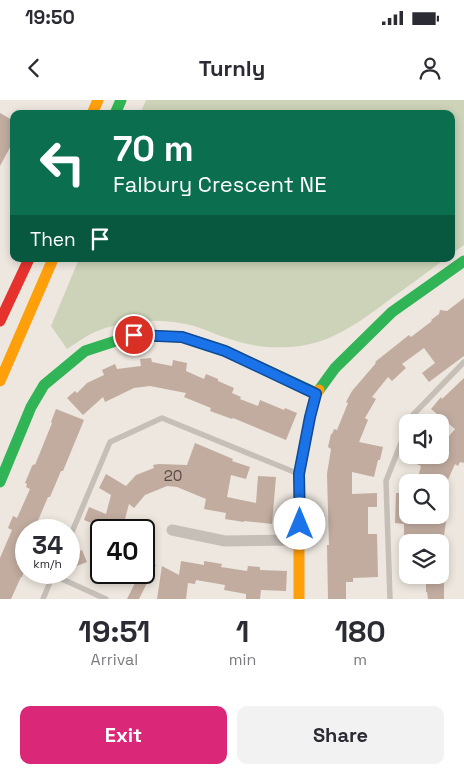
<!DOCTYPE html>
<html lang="en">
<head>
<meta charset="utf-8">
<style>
  body { margin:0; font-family:"Space Grotesk",sans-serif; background:#f2f2f3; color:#2b2b33; height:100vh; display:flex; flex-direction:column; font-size:19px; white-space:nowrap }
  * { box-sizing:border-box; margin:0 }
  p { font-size:16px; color:#7c7c81 }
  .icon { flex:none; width:28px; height:28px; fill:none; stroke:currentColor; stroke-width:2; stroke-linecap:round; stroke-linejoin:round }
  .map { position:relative; height:499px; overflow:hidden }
  .panel { display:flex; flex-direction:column; background:#fff; flex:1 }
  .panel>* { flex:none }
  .hud { position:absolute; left:10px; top:10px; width:445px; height:152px; border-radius:10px; box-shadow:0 2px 8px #0003; background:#0b6e4f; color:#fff; overflow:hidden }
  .fabs { position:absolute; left:399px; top:314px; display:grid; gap:10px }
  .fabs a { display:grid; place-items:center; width:50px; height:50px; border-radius:10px; background:#fff; box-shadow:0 2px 8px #0003; font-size:25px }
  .speed { position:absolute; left:15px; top:419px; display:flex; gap:10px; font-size:25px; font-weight:700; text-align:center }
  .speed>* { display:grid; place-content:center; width:65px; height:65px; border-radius:50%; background:#fff; box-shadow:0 2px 8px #0003; line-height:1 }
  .speed small { font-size:12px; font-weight:400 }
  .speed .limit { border:2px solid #111; border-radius:8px; background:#fff; color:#111 }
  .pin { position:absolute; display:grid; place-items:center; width:42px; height:42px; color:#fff; margin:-21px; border:2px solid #fff; border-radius:50%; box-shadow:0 1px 5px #0007 }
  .me { position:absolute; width:55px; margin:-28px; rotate:0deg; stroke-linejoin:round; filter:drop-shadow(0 0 4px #0008) }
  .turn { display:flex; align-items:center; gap:18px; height:105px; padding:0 20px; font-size:22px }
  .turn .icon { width:65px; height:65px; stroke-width:2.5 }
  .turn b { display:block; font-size:35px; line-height:42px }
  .then { display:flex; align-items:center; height:48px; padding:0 20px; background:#0003; gap:10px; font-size:19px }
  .eta { display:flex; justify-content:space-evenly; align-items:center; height:85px; text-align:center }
  .eta b { font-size:30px; font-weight:700; line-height:35px }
  .action { display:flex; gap:10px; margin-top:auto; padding:10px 20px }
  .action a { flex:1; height:58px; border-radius:10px; background:#db2777; color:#fff; font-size:20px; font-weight:700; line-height:58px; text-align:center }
  .action a+a { background:#f2f2f3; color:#2b2b33 }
  .status { display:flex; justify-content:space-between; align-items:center; height:35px; padding:0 25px; background:#fff; direction:ltr }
  .status svg { height:14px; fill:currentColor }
  header { display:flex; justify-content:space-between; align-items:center; height:65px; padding:0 20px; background:#fff; font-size:22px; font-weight:700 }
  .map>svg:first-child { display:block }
  .green { fill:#ccd3b8 }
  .building { fill:#c2aca0 }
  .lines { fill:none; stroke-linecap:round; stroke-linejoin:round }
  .lane { stroke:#c5bfb8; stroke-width:5.5 }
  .street { stroke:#c5bfb8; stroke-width:11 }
  .fast { stroke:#30b455; stroke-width:11 }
  .slow { stroke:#ff9f0a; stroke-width:11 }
  .jam { stroke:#e5322d; stroke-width:11 }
  .route-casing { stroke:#114b97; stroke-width:12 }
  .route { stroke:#1a73e8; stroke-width:9 }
  .labels { text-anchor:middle; stroke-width:4.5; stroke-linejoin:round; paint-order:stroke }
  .number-label { font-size:15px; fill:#594c44 }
</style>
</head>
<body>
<div class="status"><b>19:50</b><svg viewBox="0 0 49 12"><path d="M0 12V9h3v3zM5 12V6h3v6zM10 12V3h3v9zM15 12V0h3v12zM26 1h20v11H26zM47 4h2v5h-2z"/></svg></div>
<header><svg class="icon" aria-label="back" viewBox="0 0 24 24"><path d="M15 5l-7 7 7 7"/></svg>Turnly<svg class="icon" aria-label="person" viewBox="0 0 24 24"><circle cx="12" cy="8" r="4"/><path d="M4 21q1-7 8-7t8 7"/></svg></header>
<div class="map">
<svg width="464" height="499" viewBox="0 0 464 499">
  <rect width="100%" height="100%" fill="#ede7df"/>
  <path class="green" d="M146,0H464V145L451,154V14H140Z
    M79,159H445C428,172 411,184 393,197C365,218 336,241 300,246C277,249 255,247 233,240C219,236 207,230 194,226C164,218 129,219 100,230C88,234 78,242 67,249L51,226Z"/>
  <path class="building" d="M0,13L14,21V40L0,66Z
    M464,198V256L429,282L422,273L435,263L424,248L402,264L406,268L392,281L388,277L372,297L376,299L365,318L368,320L359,342L383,347L380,360H378L374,377L352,372V394L377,393V407H368V434H377L378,477L353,478V482H346V499H328L327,445H329L327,374L331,349L328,347L331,334H332L334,329L337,330L348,303L346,302L352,291L376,263L375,262L409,235L411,237L432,221L431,220L439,214L440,210L447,211Z
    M151,258L152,262L172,266L173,260L187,263L186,271L204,279L206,274L218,279V281L234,288L232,293L241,297L240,299L258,306L260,300L284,310L285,308L297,313L286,340L233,318L232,319L210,311L211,308L184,297L186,293L150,286L134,288L105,302L103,297L83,315L67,298L75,291L77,293L87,283L104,275L102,270L115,264L117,269L141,266L140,259Z
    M464,278V363L460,362L458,366L455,364L447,382H417L421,366L400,357L401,355H440V351L444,342L455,329L431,309L441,297L442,299Z
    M56,309L84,320L63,371H61L50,397H48L34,430H26V466L22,477H21L11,499H0V458L12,430L8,428L13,416L17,418L30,389L26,387L27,384L25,383L32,366L34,364L35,365L52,323L51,322Z
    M195,343L233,359L232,361L250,367L246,379L231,375L227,397L256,403L258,376L276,377L272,424L244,421V422L225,419L226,413L204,409L206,399L177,387L167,386L145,395L134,408L129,404L122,430H109L84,420L89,407L106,414L111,395L99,388L106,374L126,386L136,375L154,368L153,365L159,364L187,365Z
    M396,393H408V415H447L443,442H422V441L404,440V424L395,423Z
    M82,450L87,462L74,467L69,455Z
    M144,459L156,465L139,499H127L136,481L120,472H144Z
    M181,461L204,465V461L222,464L221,467L247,471L248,466L260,467V470L287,471L286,491L261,490L260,499H246V494L224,490L225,485L196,480L195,484L188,483L186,499H157L162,466L179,475Z
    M426,475H444V499H428L427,492H426Z"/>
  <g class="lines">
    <path class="lane" d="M408,322L410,318L464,262
      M69,439L110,342L162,318L299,374
      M54,472L53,475L106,499
      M43,499L53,475
      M390,499L386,381L408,325"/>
    <path class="street" d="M172,430L225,441L300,440"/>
    <path class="fast" d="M115,14L121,0
      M319,290L335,268L392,212L464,161
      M0,382L31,307L44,285L85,251L134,235L182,237L225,251L316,293"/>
    <path class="slow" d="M92,14L98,0
      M0,281L53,159
      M299,499V374L310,317L316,293L319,290"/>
    <path class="jam" d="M0,221L29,159"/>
  </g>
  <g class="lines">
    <defs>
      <path id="route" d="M134,235L182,237L225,251L316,294L310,317L299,374L300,424"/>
    </defs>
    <use href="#route" class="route-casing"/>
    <use href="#route" class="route"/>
  </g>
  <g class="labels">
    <g class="number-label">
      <text x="173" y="381">20</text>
    </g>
  </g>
</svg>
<div class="fabs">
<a><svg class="icon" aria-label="sound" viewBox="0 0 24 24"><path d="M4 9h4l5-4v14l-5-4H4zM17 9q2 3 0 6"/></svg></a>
<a><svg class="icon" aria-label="search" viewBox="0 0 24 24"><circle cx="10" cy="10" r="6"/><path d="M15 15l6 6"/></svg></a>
<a><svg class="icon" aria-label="layers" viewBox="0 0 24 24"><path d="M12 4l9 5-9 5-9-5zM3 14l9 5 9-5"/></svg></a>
</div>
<div class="speed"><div>34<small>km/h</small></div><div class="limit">40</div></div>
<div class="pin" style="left:134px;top:235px;background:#d93025"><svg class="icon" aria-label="arrive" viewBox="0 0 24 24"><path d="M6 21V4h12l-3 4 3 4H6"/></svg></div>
<svg class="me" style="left:300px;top:424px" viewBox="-20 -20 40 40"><circle r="19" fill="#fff"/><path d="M0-13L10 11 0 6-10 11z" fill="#1a73e8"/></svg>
<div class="hud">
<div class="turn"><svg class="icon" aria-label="left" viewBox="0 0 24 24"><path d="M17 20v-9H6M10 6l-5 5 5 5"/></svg><div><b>70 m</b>Falbury Crescent NE</div></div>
<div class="then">Then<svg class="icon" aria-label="arrive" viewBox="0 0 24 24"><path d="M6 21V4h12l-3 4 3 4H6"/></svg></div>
</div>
</div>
<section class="panel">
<div class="eta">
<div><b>19:51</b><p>Arrival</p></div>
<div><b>1</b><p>min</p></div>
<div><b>180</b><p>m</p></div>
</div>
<div class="action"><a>Exit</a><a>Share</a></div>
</section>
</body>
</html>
